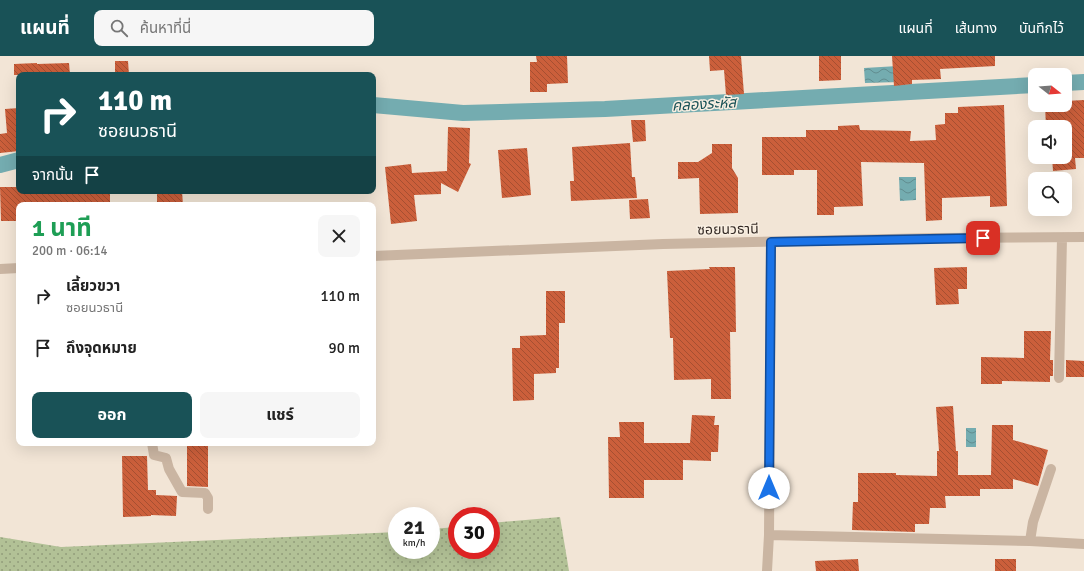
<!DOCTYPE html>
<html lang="th">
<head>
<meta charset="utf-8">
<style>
  body { margin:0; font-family:Signika,"Noto Sans Thai",sans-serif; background:#f6f6f6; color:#222; height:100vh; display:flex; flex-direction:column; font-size:15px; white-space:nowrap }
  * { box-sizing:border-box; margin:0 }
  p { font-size:13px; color:#767676 }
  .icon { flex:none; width:22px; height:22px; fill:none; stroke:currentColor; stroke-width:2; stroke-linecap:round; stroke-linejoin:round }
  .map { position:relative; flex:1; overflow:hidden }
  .panel { position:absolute; left:16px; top:146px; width:360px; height:244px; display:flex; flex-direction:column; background:#fff; border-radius:8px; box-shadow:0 4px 16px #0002 }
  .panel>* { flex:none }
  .banner { position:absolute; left:16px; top:16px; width:360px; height:122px; border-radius:8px; box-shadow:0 4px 16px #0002; background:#195257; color:#fff; overflow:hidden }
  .needle { width:26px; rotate:107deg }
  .tools { position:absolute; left:1028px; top:12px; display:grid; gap:8px }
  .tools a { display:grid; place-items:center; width:44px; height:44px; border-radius:8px; background:#fff; box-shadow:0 4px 16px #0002; font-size:20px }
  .speed { position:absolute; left:388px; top:451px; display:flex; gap:8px; font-size:20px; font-weight:700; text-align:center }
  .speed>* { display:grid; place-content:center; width:52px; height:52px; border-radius:50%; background:#fff; box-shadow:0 4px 16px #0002; line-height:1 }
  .speed small { font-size:10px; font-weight:400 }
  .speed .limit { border:6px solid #d22; background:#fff; color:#111 }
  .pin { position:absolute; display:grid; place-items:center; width:34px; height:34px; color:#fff; margin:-17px; border-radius:8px; box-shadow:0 2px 6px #0006 }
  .me { position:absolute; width:44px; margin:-22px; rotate:0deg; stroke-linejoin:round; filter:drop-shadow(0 0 3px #0008) }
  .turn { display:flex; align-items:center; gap:14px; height:84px; padding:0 16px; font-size:18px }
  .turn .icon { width:52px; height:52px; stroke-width:2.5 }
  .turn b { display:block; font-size:28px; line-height:34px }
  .then { display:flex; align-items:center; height:38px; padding:0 16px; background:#0003; gap:8px; font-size:15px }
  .round { display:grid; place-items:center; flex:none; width:42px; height:42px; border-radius:8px; background:#f6f6f6 }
  .head { display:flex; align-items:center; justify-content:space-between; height:68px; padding:0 16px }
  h1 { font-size:24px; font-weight:700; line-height:30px; color:#1e9e55 }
  .action { display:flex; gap:8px; margin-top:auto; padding:8px 16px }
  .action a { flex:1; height:46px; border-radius:8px; background:#195257; color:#fff; font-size:16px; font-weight:700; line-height:46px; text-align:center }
  .action a+a { background:#f6f6f6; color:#222 }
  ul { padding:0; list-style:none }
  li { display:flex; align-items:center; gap:12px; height:52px; padding:0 16px }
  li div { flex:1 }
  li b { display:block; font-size:15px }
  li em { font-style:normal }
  header { display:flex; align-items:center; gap:24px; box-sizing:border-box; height:56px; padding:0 20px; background:#195257; color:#fff }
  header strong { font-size:19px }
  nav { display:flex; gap:22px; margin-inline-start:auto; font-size:14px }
  .search { width:280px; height:36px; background:#f6f6f6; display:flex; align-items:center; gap:10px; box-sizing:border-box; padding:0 14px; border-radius:8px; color:#767676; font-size:15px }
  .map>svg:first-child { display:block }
  .grass { fill:url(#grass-dots) }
  .water { fill:url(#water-waves) }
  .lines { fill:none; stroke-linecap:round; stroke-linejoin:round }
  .canal { stroke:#74acb0; stroke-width:16 }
  .building { fill:url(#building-back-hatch) }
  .minor { stroke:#cab5a2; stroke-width:10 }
  .route-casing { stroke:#114b97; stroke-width:10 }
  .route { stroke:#1a73e8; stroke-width:7 }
  .labels { text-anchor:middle; stroke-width:3; stroke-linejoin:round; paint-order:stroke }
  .street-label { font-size:14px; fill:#342a25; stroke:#f9efe2 }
  .water-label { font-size:15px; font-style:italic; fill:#195257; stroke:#f9efe2 }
</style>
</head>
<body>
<header>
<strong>แผนที่</strong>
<div class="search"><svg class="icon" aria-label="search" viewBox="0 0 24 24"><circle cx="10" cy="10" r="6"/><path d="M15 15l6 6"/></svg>ค้นหาที่นี่</div>
<nav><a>แผนที่</a><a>เส้นทาง</a><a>บันทึกไว้</a></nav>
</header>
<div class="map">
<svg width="1084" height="515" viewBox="0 0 1084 515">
  <defs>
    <pattern id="grass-dots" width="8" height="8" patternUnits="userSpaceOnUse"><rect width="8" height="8" fill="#b2c196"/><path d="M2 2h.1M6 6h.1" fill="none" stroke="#929d7a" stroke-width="1.8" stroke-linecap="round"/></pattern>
    <pattern id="water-waves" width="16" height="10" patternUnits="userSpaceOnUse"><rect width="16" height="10" fill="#74acb0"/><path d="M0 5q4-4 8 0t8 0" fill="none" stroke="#608c8f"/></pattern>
    <pattern id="building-back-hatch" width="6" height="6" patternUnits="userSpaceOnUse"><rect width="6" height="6" fill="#cb5f3b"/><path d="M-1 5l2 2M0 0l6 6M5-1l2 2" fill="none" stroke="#a64f31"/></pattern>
  </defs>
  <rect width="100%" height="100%" fill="#f2e5d6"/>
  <path class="grass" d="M560,461L569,515H0V481L61,491L397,476V494H431V473L457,471V494H491V467Z"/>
  <path class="water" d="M898,10L899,26L865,27L864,12Z
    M899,121H916V144L900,145Z
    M966,372H976V391H966Z"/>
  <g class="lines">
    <path class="canal" d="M1065,27L1084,26
      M373,49L463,57L605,53L1035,29
      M0,109L19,104"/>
  </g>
  <path class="building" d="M536,0H567L568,27L547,28V36H530V6H537Z
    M709,0H741L744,38L726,39L724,14L710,15Z
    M819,0H841V24L819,25Z
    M892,0H995V10L940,13L941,23L912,24V28L894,30Z
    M115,5H128L129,19H115Z
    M37,7V8L69,7L70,19H14V8Z
    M1084,44V102H1075L1076,113L1053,115L1052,101H1065V71H1046L1045,49H1065V45Z
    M1004,49L1007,150L990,151V140L942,142V164L926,165L924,107L861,106L863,150L834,151V159H817V114H794V119H762V81H806V74H838V70L859,69L860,74L911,75L910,85L936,84L935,69L945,68V57H958V51Z
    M19,52V95L0,97V78L7,77L5,53Z
    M631,64H645L646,85L633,86Z
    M448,71L470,72L469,107L471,108L458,136L441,127V138L414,139L417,165L391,168L385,111L411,108L412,117L447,115Z
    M630,87L632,121H635L637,142L571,145L570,125H574L572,91Z
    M712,88H732V112L738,122V157L700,158L699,122L678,123V106H698L712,97Z
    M527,92L531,139L502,142L498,94Z
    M0,131H19V135H25V137L60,135H110V149H19V165H1Z
    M157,135H182L183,149H157Z
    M648,143L650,162L630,163L629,144Z
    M709,211H735L736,276H730L731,343H711V323L674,324L673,282H670L667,215L710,213Z
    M967,211V233H958L959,248L936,249L934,212Z
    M546,235H565V267H559V312H556V317L534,318V344L513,345L512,292H520V280L546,279Z
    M1024,275H1051L1050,304H1053V320H1050V326L1002,325V328H981V301L1024,302Z
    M1066,304L1084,305V321H1066Z
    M953,350L956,395H958V419H991L992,369H1013V384L1048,394L1038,430L1013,423V433H980V440H945L946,452H930L929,468H915V476L852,474L853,446H858V417H896V419L937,420V395H939L936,351Z
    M692,359L715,360L714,369H719L718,396H711V405L683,404V424H644V442H609L608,381H620L619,366H644V387H690Z
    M187,388H208V431L187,430Z
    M122,400H147L148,434H156V439L177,440L176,460L151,459V460L123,461Z
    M858,503L859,515H816L815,505Z
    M995,503H1016V515H995Z"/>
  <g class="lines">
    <path class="minor" d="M373,200L663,188L936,182L1084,181
      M0,213L19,212
      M1059,322L1062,182
      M152,387L154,399L166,402L169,413L182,436L205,437L208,442V453
      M769,479L1030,485L1033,466L1051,413
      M1030,485L1084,488
      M767,515L769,479L771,186"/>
  </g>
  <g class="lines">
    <defs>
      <path id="route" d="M769,432L771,186L983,182"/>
    </defs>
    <use href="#route" class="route-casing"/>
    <use href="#route" class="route"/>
  </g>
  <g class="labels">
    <g class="street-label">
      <text transform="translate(728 173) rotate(-1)" y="5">ซอยนวธานี</text>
    </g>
    <g class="water-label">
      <text transform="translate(704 48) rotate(-3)" y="5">คลองระหัส</text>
    </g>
  </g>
</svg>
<div class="tools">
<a><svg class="needle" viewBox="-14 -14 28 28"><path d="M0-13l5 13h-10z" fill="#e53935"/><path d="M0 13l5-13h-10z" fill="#767676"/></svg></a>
<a><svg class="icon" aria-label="sound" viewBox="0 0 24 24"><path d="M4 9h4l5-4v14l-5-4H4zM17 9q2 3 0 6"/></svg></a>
<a><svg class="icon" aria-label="search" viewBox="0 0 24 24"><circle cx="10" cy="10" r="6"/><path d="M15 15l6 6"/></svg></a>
</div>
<div class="speed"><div>21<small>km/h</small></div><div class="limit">30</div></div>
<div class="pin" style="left:983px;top:182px;background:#d93025"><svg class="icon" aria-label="arrive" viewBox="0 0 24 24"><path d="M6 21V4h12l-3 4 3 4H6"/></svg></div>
<svg class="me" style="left:769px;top:432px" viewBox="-20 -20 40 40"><circle r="19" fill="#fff"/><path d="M0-13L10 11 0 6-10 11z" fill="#1a73e8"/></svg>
<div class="banner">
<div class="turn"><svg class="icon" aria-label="right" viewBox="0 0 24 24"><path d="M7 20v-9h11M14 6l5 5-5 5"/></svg><div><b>110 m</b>ซอยนวธานี</div></div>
<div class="then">จากนั้น<svg class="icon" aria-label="arrive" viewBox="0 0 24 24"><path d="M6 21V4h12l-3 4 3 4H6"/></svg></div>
</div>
<section class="panel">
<div class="head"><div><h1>1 นาที</h1><p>200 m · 06:14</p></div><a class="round"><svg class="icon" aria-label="close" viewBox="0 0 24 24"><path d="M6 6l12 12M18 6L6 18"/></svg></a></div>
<ul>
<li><svg class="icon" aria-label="right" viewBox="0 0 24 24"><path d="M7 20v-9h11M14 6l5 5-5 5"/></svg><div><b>เลี้ยวขวา</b><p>ซอยนวธานี</p></div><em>110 m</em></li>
<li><svg class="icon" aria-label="arrive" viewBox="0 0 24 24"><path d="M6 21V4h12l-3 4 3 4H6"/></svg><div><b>ถึงจุดหมาย</b></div><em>90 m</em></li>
</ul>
<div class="action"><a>ออก</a><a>แชร์</a></div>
</section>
</div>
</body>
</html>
